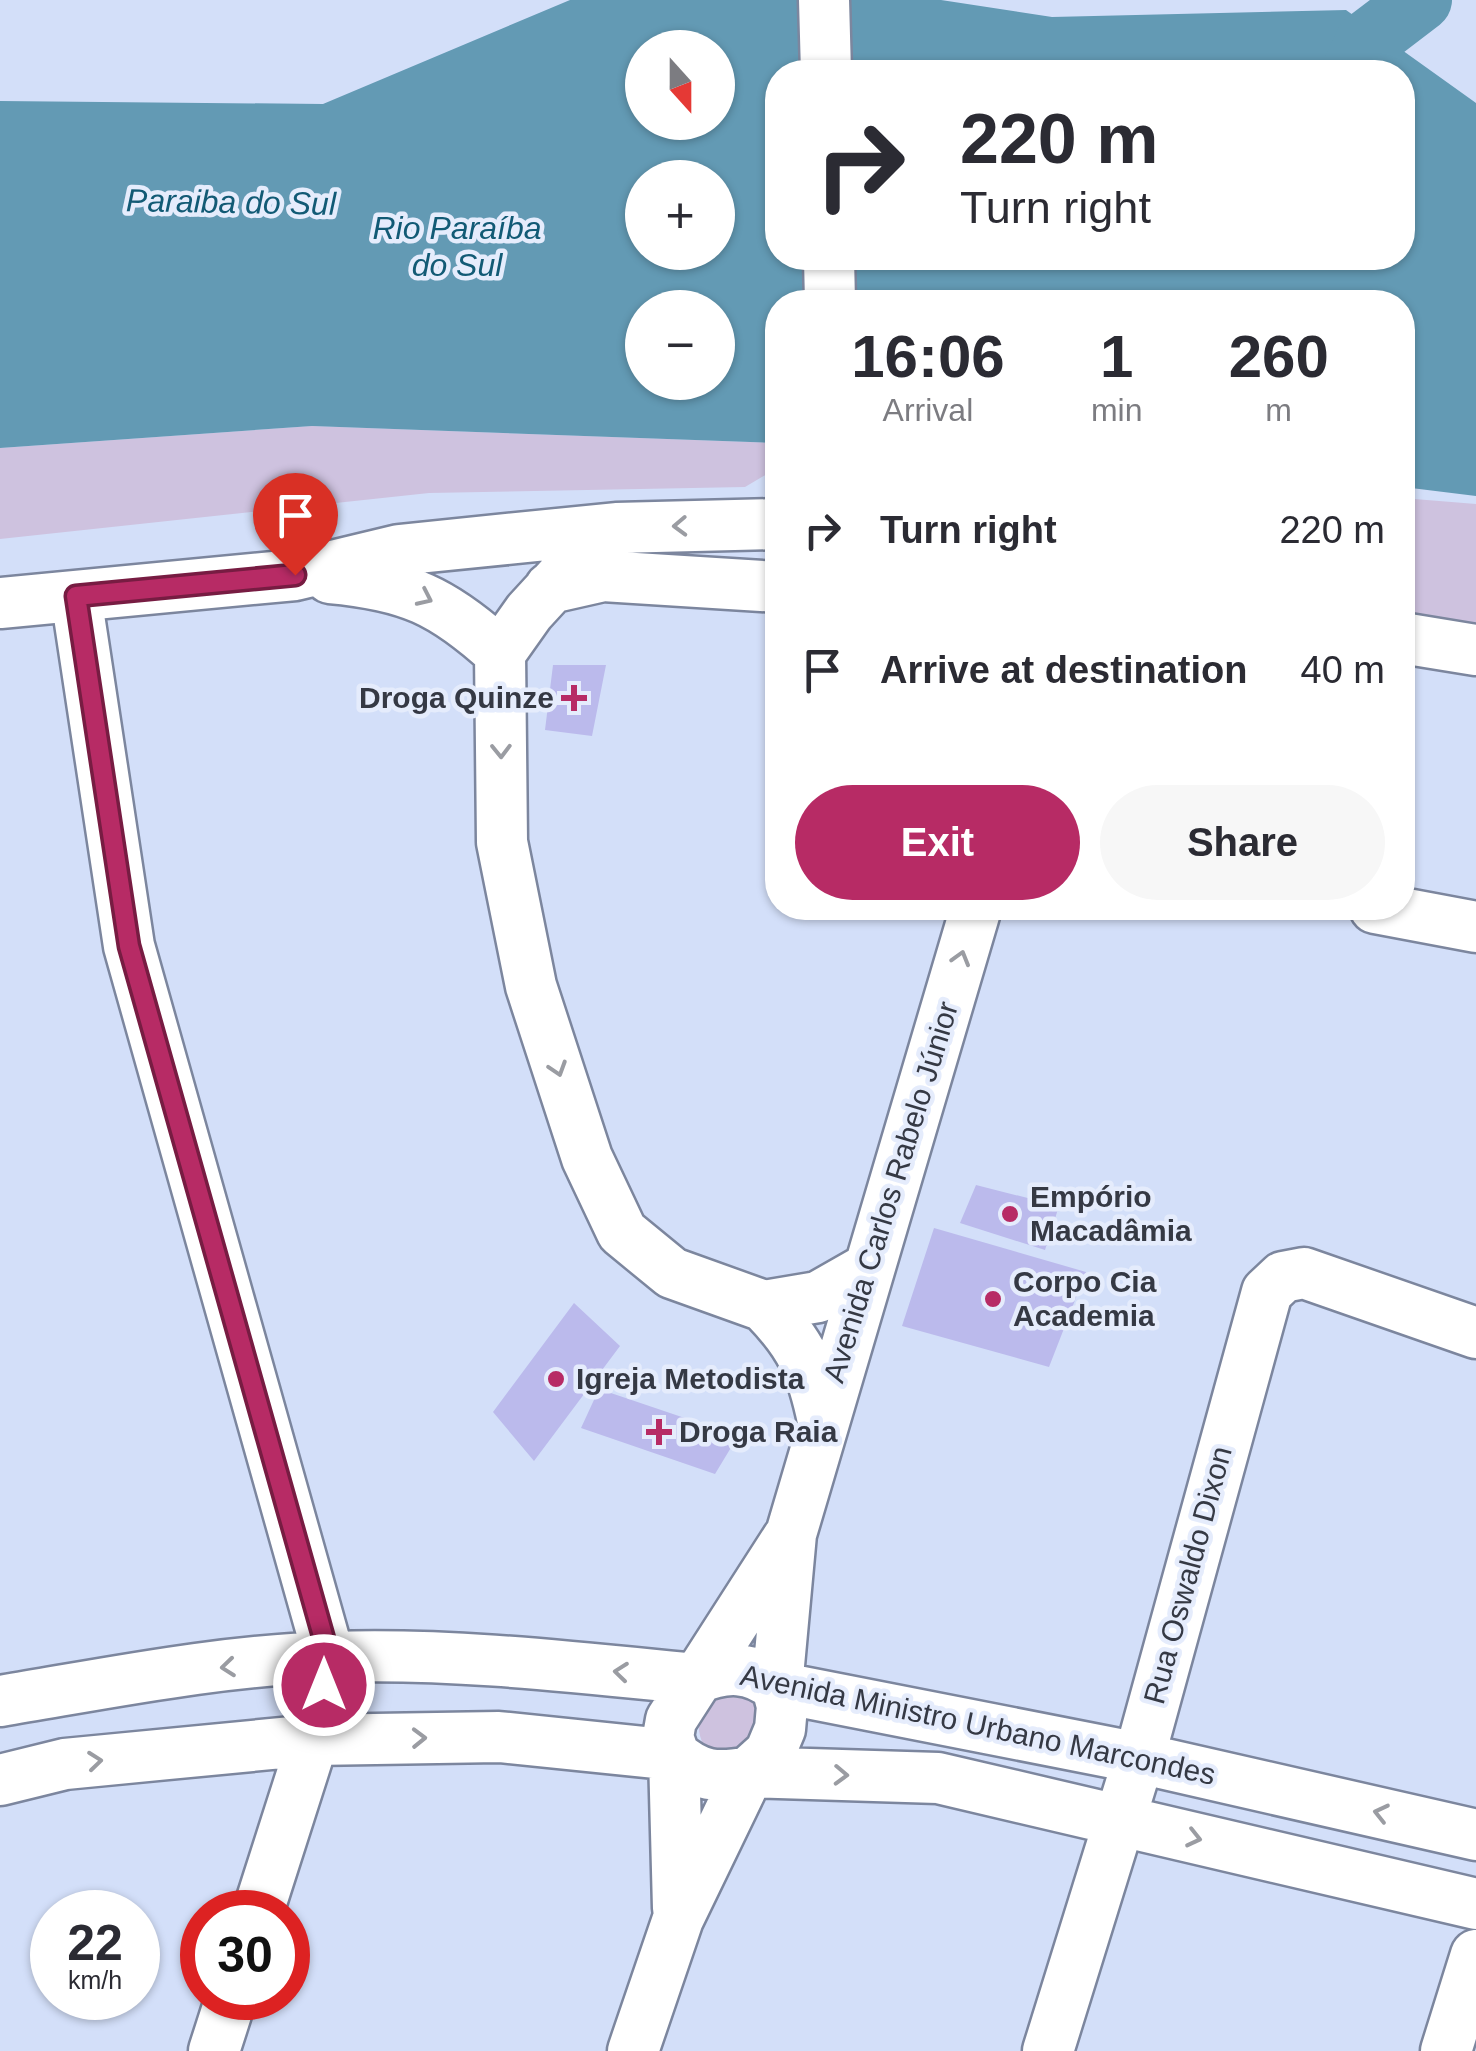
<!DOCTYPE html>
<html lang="en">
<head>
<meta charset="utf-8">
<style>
  body { margin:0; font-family:Arial,sans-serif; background:#f7f7f7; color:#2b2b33; height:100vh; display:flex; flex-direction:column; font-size:38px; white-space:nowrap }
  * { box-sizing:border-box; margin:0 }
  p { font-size:32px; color:#7c7c81 }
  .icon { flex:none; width:55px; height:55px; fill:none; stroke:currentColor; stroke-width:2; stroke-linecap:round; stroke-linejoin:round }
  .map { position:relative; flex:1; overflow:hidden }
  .sheet { position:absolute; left:765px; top:290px; width:650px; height:630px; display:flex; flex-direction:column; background:#fff; border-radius:40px; box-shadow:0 2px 8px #0004 }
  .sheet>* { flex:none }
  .guide { position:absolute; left:765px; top:60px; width:650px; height:210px; border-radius:40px; box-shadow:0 2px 8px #0004; background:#fff; color:#2b2b33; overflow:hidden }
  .needle { width:65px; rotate:159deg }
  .controls { position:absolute; left:625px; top:30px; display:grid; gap:20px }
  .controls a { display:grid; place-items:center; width:110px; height:110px; border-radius:50%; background:#fff; box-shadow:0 2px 8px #0004; font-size:50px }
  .speed { position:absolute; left:30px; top:1890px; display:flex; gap:20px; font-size:50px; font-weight:700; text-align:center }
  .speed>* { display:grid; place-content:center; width:130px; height:130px; border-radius:50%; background:#fff; box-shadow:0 2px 8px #0004; line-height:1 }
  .speed small { font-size:25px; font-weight:400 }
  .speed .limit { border:15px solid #d22; background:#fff; color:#111 }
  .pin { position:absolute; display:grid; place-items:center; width:85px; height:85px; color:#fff; margin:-102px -42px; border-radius:50% 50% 50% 0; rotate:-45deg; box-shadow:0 0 10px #0007 }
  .pin .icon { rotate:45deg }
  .me { position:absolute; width:110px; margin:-55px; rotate:0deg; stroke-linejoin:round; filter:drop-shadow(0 0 8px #0008) }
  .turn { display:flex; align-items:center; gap:35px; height:210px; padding:0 30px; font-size:45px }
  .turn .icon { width:130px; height:130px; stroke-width:2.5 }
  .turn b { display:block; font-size:70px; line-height:85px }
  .eta { display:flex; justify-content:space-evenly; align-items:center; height:170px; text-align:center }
  .eta b { font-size:60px; font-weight:700; line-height:70px }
  .primary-button { display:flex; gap:20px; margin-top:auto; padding:20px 30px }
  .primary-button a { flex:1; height:115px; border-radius:60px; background:#b72b65; color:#fff; font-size:40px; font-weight:700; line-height:115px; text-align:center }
  .primary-button a+a { background:#f7f7f7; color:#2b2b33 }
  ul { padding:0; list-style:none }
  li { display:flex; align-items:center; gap:30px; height:140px; padding:0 30px }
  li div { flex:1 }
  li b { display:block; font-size:38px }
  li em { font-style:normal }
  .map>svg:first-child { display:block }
  .green { fill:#cec2df }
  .water { fill:#639ab4; fill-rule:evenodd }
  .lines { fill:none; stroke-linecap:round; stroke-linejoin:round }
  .river { stroke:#639ab4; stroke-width:62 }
  .building { fill:#bbbaec }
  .minor-casing { stroke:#7c869e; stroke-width:55 }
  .minor { stroke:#fff; stroke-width:50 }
  .oneway { stroke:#9a9ca2 }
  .route-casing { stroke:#771c42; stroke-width:25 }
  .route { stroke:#b72b65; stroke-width:18 }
  .poi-dot { fill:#b72b65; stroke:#e5ecfc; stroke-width:4 }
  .labels { text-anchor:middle; stroke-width:9; stroke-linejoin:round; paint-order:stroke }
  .poi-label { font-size:30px; font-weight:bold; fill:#353944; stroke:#e5ecfc; text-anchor:start }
  .street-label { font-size:30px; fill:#353944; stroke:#e5ecfc }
  .water-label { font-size:32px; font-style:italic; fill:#125a75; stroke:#e5ecfc }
</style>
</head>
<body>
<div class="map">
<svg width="1476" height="2051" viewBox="0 0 1476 2051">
  <rect width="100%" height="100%" fill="#d3dff9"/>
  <path class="green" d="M312,426L777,443V468L745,487L429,493L0,539V448Z
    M1402,498L1476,504V626L1403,613Z
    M733,1694L753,1702L763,1721L733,1759L704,1746C690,1718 706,1700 733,1694Z"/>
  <path class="water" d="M570,0H941L1052,17L1346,10L1476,103V496L1403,487L1402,302H778L777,443L312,426L0,448V101L323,104ZM642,48H718V122H642ZM778,72H1402V258H778ZM642,178H718V252H642ZM642,308H718V382H642Z"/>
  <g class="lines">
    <path class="river" d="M1352,72L1366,42L1421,0"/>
  </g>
  <path class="building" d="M553,665H606L592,736L545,730Z
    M976,1185L1059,1206L1045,1250L960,1223Z
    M934,1228L1086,1272L1049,1367L902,1326Z
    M574,1303L620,1346L534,1461L493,1412Z
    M599,1389L738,1436L715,1474L581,1428Z"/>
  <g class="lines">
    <defs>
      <path id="minor" d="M824,0L826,72
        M829,258L830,302
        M330,578C408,585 443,601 500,653
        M550,588L603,576L778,587
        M76,596L129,946L329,1657L313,1740L258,1912
        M0,603L295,575L399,550L616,528L778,524
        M1402,638L1476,650
        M500,653L502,842L531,986L587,1158L622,1232L672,1273L764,1306L818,1297L869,1268
        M500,653L529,612L574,563
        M1375,908L1476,927
        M764,1306C802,1345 812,1369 823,1421
        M0,1701C109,1683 221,1660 332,1657C454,1653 574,1667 696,1679C725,1666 752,1666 777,1687L1139,1758L1476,1835
        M0,1780L65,1764L313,1740L499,1737L674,1755C699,1777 717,1778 749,1772L938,1778L1476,1904
        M678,1908L674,1755L668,1737L671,1720L788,1538
        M214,2051L231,1998
        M633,2051L678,1919L749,1772L770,1753L780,1729L782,1706L777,1687L791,1534L976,908
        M1048,2051L1139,1758L1267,1292L1283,1277L1304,1273L1476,1333
        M1446,2051L1476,1955"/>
    </defs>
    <use href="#minor" class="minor-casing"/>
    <use href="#minor" class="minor"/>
  </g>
  <defs><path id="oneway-chevron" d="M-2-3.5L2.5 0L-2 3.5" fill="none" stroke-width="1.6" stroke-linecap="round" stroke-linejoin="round" transform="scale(2.5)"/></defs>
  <g class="oneway">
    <use href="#oneway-chevron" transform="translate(680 526) rotate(178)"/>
    <use href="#oneway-chevron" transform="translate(425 598) rotate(25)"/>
    <use href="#oneway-chevron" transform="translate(501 751) rotate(89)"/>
    <use href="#oneway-chevron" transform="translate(961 958) rotate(-74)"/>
    <use href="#oneway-chevron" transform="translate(558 1069) rotate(72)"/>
    <use href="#oneway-chevron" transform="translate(228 1667) rotate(174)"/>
    <use href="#oneway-chevron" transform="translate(621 1672) rotate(-174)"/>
    <use href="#oneway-chevron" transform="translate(419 1738) rotate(-1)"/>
    <use href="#oneway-chevron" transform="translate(95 1761) rotate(-6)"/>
    <use href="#oneway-chevron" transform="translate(841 1775) rotate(2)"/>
    <use href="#oneway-chevron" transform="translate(1381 1813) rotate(-167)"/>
    <use href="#oneway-chevron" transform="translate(1194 1838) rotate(13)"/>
  </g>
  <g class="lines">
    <defs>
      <path id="route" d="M295,575L76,596L129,946L329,1657L324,1685"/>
    </defs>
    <use href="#route" class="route-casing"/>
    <use href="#route" class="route"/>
  </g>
  <g class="poi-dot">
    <path d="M569 683h10v10h10v10h-10v10h-10v-10h-10v-10h10z"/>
    <circle cx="1010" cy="1214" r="10"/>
    <circle cx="993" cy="1299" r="10"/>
    <circle cx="556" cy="1379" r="10"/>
    <path d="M654 1417h10v10h10v10h-10v10h-10v-10h-10v-10h10z"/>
  </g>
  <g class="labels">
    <g class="poi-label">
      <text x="554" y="708" text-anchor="end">Droga Quinze</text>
      <text x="1030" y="1207">Empório<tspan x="1030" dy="34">Macadâmia</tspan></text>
      <text x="1013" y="1292">Corpo Cia<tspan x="1013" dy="34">Academia</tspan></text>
      <text x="576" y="1389">Igreja Metodista</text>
      <text x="679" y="1442">Droga Raia</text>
    </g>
    <g class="street-label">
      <text transform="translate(891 1192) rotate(-73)" y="10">Avenida Carlos Rabelo Júnior</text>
      <text transform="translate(1188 1575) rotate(-75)" y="10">Rua Oswaldo Dixon</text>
      <text transform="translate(978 1725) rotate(12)" y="10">Avenida Ministro Urbano Marcondes</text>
    </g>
    <g class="water-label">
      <text transform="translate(231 202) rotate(1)" y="11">Paraiba do Sul</text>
      <text x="457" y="239">Rio Paraíba<tspan x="457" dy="37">do Sul</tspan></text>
    </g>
  </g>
</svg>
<div class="controls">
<a><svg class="needle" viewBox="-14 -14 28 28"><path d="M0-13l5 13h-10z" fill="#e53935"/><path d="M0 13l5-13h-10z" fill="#7c7c81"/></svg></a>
<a>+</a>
<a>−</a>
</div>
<div class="speed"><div>22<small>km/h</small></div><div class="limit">30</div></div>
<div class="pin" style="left:295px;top:575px;background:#d93025"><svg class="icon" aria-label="arrive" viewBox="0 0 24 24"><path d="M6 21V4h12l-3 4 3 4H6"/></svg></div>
<svg class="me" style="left:324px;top:1685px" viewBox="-20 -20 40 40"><circle r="17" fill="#b72b65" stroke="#fff" stroke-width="3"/><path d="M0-11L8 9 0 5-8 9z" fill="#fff"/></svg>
<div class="guide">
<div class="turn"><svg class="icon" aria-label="right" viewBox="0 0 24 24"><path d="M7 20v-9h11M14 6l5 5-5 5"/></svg><div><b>220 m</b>Turn right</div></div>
</div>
<section class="sheet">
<div class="eta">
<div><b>16:06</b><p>Arrival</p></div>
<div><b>1</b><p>min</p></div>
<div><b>260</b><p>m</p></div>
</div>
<ul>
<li><svg class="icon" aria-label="right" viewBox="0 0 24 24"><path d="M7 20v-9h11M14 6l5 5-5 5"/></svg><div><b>Turn right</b></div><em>220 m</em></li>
<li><svg class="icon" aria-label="arrive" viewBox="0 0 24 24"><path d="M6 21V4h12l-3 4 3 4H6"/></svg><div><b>Arrive at destination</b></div><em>40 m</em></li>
</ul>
<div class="primary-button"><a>Exit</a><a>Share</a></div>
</section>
</div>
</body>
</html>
